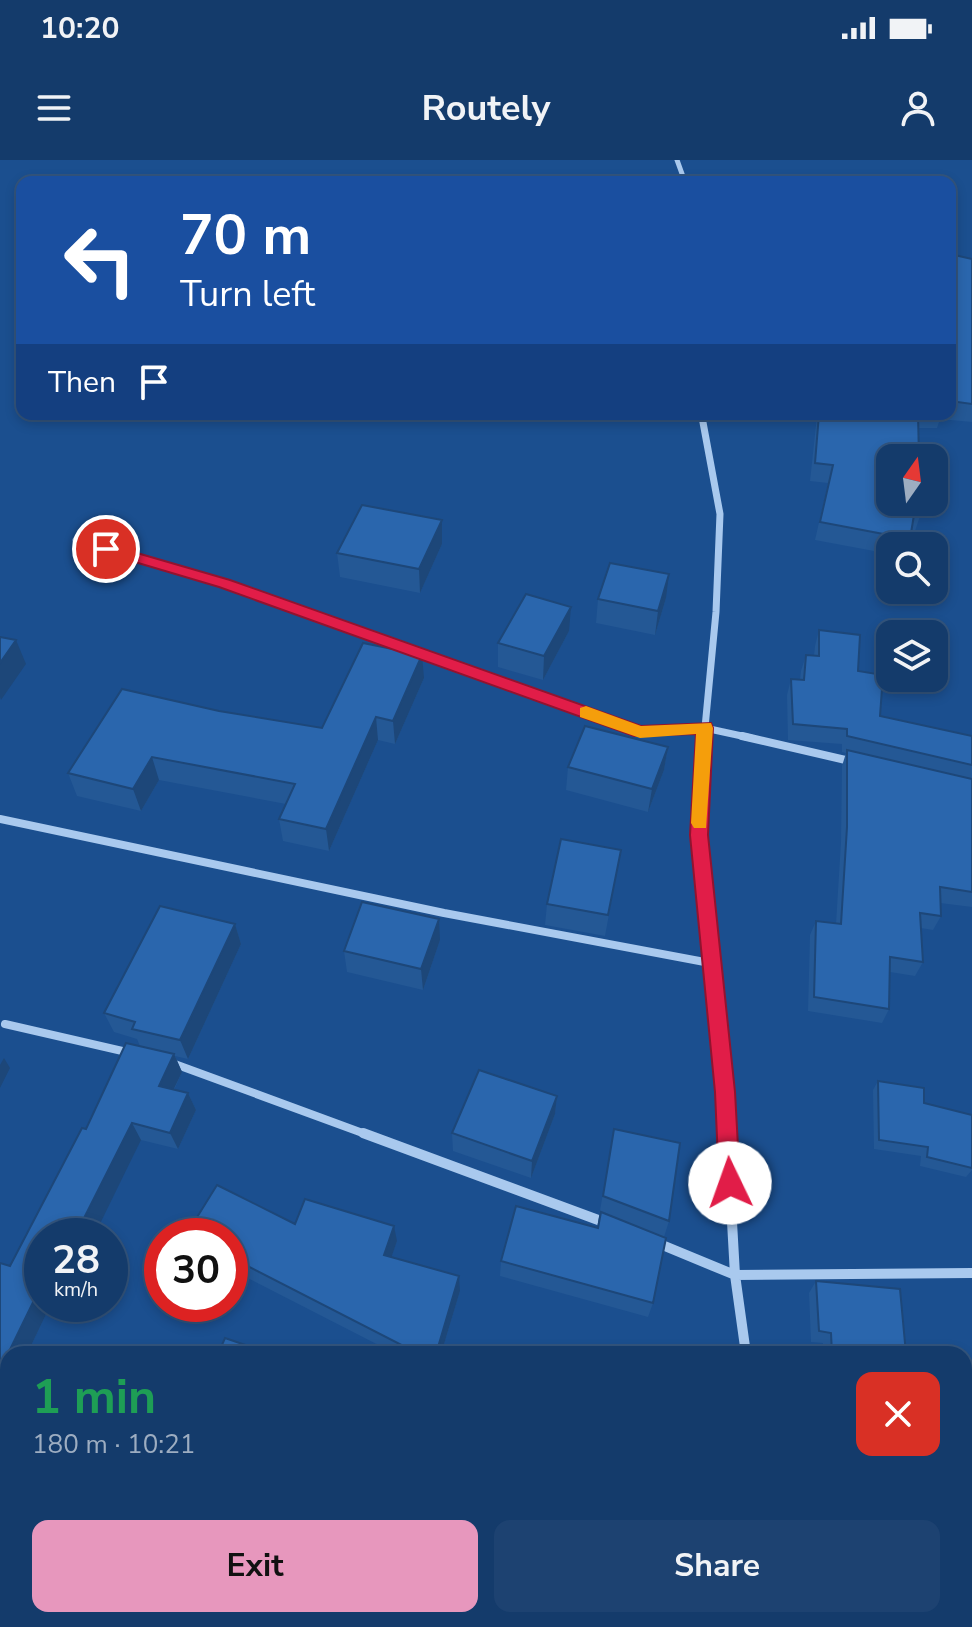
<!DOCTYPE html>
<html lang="en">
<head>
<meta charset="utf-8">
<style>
  body { margin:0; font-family:"Nunito Sans",sans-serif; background:#1d4271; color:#f1f3f6; height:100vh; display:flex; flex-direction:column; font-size:30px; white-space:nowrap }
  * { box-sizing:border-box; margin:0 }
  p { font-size:26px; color:#9dadc1 }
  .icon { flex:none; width:44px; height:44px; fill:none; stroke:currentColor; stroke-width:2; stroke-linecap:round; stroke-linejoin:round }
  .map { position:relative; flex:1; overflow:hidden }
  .side { position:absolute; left:0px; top:1186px; width:972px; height:282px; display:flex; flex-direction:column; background:#143b6b; border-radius:24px 24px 0 0; box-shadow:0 4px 12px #0003,0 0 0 2px #33557e }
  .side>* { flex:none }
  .guide { position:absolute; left:16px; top:16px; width:940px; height:244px; border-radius:16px; box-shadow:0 4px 12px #0003,0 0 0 2px #33557e; background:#1a4fa0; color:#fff; overflow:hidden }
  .needle { width:52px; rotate:14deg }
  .buttons { position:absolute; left:876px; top:284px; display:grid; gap:16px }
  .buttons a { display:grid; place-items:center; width:72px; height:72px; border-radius:16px; background:#143b6b; box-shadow:0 4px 12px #0003,0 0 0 2px #33557e; font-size:40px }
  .speed { position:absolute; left:24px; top:1058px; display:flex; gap:16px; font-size:40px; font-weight:700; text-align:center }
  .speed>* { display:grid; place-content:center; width:104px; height:104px; border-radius:50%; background:#143b6b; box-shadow:0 4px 12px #0003,0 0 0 2px #33557e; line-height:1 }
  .speed small { font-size:20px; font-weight:400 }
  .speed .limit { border:12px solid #d22; background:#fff; color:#111 }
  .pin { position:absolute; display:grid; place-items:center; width:68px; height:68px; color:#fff; margin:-34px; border:4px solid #fff; border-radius:50%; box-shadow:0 2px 8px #0007 }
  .me { position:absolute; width:88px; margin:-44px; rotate:357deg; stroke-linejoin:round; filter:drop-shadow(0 0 6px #0008) }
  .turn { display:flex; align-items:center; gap:28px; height:168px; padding:0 32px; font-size:36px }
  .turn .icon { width:104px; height:104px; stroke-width:2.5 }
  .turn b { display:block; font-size:56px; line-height:68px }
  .then { display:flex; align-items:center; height:76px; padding:0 32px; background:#0003; gap:16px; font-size:30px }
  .round { display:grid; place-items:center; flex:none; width:84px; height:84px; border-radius:16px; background:#1d4271 }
  .overview { display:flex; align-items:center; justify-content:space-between; height:136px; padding:0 32px }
  h1 { font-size:48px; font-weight:700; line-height:60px; color:#1e9e55 }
  .primary-button { display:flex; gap:16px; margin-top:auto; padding:16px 32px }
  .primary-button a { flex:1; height:92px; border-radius:16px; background:#e797bd; color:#111; font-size:32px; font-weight:700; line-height:92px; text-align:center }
  .primary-button a+a { background:#1d4271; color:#f1f3f6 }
  .status { display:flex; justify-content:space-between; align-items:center; height:56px; padding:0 40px; background:#143b6b; direction:ltr }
  .status svg { height:22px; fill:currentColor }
  header { display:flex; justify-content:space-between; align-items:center; height:104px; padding:0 32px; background:#143b6b; font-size:36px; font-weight:700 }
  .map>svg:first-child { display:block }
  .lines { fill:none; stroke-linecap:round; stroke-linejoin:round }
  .street-far3 { stroke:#a9c9ee; stroke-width:5 }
  .street-far2 { stroke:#a9c9ee; stroke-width:7 }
  .street-far1 { stroke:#a9c9ee; stroke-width:8 }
  .street { stroke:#a9c9ee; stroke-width:10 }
  .wall { fill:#245895 }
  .shaded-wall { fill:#1d4779 }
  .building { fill:#2a66ad; stroke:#1d4779; stroke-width:2 }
  .route { fill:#e11d48; stroke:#92132f; stroke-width:2 }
  .slow { fill:#f59e0b }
</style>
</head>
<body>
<div class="status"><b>10:20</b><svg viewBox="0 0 49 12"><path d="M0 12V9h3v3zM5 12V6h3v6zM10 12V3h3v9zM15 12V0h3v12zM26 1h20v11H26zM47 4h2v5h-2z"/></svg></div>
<header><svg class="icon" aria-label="menu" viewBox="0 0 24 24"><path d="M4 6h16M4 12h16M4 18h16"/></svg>Routely<svg class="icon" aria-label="person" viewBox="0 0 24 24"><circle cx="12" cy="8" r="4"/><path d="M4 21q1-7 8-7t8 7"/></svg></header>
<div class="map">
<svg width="972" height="1467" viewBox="0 0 972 1467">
  <rect width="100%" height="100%" fill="#1b4f8f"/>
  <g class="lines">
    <path class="street-far3" d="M677,0L685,22
      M702,254L703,259"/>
    <path class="street-far2" d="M702,257L720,354L716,452L704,578
      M76,380L225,424L640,572L705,568L751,578"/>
    <path class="street-far1" d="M705,576L699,675L727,975
      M742,576L854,602
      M0,659L444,753L710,803
      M5,864L131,893
      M172,903L368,975"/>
    <path class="street" d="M363,973L609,1064
      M727,973L735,1115L746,1194
      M655,1082L735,1115L972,1113
      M0,1296L8,1299
      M386,1460L403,1467
      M756,1460V1467"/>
  </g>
  <path class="wall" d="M950,94L972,99V262L940,259L937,268H918L920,356L914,374L911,373L908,386H890V394L815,380L828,323L810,321L817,256L801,254H950Z
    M442,384L420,433L340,417L337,393Z
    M666,438L655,475L596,463L598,439Z
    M819,470L858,511L880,556L972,576V747L940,743L941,756L933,770L921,768L923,802L915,816L890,812L889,849L882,863L808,851L810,775L816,761L836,764L841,682L842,606L846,593L842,592V584L788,580L787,535L791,519L800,520L801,511L806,495L814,496L815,486Z
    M569,471L543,520L498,507V483Z
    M424,518L395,584L378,580L329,691L283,681L279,659L286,644L159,620L141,651L77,636L68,613L219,551L322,568Z
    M668,587L664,610L648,652L566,630L568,607Z
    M617,711L605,776L545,765L547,744Z
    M235,764L241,784L188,899L175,896L182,912L174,930L188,933L196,950L178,989L141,980L42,1076V1144H51L27,1194H8V1235L0,1251V1103L10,1106L140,886L137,879L114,872L104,853Z
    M440,780L423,830L347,812L344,791Z
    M878,921L924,943L972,955V1010L966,1017L920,1006L921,996L874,989L873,930Z
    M557,936L555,954L531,1018L453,991L452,973Z
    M611,987L669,1061L664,1077L653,1143L648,1157L500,1116L501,1101L597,1068Z
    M295,1064L397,1081L391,1097L460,1131L441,1194H396L230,1109V1076H186V1075Z
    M816,1121L906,1194H823V1183L811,1182L809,1133Z
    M964,1240L972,1242V1394L964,1392Z"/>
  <path class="shaded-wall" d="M442,360V384L420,433L419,409Z
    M669,414L666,438L655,475L658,451Z
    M571,447L569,471L543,520L544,496Z
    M16,480L26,504L1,540L0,537V503Z
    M422,495L424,518L395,584L393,561Z
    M376,557L378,580L329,691L326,669Z
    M668,587L664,610L648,652L652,629Z
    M152,597L159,620L141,651L133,629Z
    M439,759L440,780L423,830L421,809Z
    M235,764L241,784L188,899L180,880Z
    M174,894L182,912L167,943L159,926Z
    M4,898L10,908L0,928V905Z
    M188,933L196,950L178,989L170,973Z
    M557,936L555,954L531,1018L532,1001Z
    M132,963L141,980L94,1076H75Z
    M394,1066L397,1081L387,1110L384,1095Z
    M459,1116L460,1131L441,1194H436Z
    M42,1124V1144H51L27,1194H8Z
    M8,1194V1235L0,1251V1210Z"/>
  <path class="building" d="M950,94L972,99V244L950,241Z
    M819,254H918L919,298H890V342H920V356L914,355L910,379L820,362L833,305L815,303Z
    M362,345L442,360L419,409L337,393Z
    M610,403L669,414L658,451L598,439Z
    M526,434L571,447L544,496L498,483Z
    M819,470L860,475L858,511L883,515L880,556L972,576V605L847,576V569L793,564L791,519L804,520L806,495L819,496Z
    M0,477L16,480L0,503Z
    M363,483L422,495L393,561L376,557L326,669L279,659L295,624L152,597L133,629L68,613L122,529L219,551L322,568Z
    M585,566L668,587L652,629L568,607Z
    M847,590L972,619V732L940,727L941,756L920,753L923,802L890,797L889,849L814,837L816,761L841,764L847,667Z
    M561,679L621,690L608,755L547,744Z
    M362,742L439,759L421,809L344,791Z
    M160,746L235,764L180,880L132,869L135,862L104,853Z
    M126,883L174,894L159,926L188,933L170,973L132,963L75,1076H42V1124L0,1210V1103L10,1106L82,968L86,969Z
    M479,910L557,936L532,1001L452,973Z
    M878,921L924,928V943L972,955V1008L927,997L928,987L879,980Z
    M614,969L680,983L669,1061L603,1036Z
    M217,1025L295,1064L305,1039L394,1066L384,1095L459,1116L436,1194H419L230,1097V1076H188L186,1075Z
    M516,1046L598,1068L601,1052L666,1078L653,1143L501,1101Z
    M816,1121L900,1129L906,1194H832L831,1173L819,1171Z
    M225,1178L260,1190L259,1194H218Z
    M964,1240L972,1242V1383L964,1381Z
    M434,1460H559L579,1467H433Z"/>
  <path class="route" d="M106,384L230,420L641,566L711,563L713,568L708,675L735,932L740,1023L737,1031L730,1033L722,1031L719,1023L715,932L690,675L696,574L634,576L219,427L101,392V385Z"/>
  <path class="slow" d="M586,546L641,566L711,563L713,568L706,668H694L691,663L696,574L640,578L580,557V548Z"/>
</svg>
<div class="buttons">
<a><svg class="needle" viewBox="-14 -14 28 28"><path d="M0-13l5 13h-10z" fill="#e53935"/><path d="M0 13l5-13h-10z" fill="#9dadc1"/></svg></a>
<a><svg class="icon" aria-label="search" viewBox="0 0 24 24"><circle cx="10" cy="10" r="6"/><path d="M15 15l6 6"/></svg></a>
<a><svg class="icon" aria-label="layers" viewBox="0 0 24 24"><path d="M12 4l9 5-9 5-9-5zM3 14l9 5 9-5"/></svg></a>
</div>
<div class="speed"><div>28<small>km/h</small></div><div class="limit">30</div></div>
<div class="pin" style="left:106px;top:389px;background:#d93025"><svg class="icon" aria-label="arrive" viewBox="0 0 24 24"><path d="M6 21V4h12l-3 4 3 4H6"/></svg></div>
<svg class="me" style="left:730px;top:1023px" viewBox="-20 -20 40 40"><circle r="19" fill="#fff"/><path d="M0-13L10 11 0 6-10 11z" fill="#e11d48"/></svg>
<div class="guide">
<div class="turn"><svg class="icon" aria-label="left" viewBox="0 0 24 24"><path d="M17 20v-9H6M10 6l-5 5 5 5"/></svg><div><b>70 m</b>Turn left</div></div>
<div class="then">Then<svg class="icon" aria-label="arrive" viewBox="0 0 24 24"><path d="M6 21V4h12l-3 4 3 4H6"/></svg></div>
</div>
<section class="side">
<div class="overview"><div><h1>1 min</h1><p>180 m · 10:21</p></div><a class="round" style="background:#d93025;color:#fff"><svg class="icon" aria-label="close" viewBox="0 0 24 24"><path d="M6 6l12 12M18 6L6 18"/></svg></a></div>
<div class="primary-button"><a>Exit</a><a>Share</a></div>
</section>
</div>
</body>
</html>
